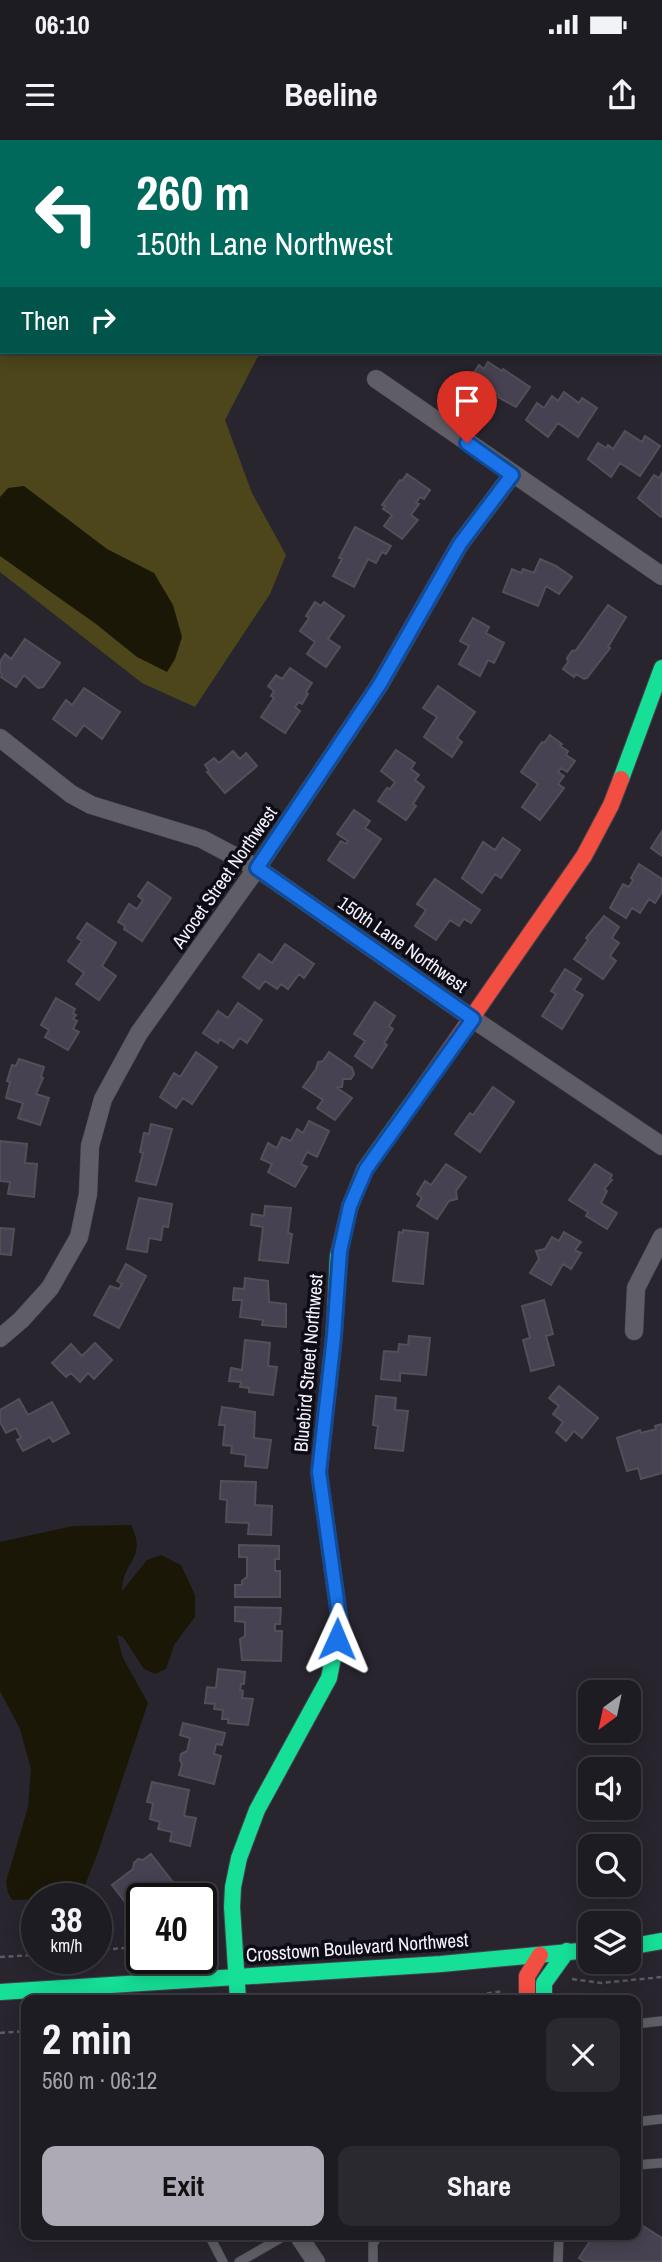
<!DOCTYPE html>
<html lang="en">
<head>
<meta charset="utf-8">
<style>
  body { margin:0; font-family:"Archivo Narrow",sans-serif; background:#2b2930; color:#f1f3f6; height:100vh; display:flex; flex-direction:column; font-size:26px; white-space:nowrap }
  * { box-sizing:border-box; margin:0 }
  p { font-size:23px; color:#a1a1a6 }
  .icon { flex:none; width:38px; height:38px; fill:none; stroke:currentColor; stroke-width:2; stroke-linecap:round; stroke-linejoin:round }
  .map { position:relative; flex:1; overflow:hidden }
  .side { position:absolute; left:21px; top:1855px; width:620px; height:245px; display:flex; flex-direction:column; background:#1e1c23; border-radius:14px; box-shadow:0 4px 18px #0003,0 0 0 2px #3c3a41 }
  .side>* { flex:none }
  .top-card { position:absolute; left:0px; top:0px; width:663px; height:214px; box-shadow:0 4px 18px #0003,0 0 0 2px #3c3a41; background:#00695c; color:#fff; overflow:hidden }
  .needle { width:46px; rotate:213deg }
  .buttons { position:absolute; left:578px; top:1540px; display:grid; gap:14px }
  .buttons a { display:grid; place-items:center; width:63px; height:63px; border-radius:14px; background:#1e1c23; box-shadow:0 4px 18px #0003,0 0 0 2px #3c3a41; font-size:35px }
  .speed { position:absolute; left:21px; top:1743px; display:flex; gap:14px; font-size:35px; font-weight:700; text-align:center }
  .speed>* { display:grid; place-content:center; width:91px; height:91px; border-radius:50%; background:#1e1c23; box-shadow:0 4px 18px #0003,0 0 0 2px #3c3a41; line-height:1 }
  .speed small { font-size:18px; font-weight:400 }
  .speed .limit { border:4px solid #111; border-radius:10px; background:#fff; color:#111 }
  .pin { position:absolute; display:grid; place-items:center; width:60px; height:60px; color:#fff; margin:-72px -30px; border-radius:50% 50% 50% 0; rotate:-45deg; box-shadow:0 0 7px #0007 }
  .pin .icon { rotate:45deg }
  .me { position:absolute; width:77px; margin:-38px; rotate:1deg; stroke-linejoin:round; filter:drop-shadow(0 0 5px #0008) }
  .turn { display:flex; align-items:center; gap:24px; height:147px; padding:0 21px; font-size:32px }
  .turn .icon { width:91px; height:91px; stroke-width:2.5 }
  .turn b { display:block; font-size:49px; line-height:60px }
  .then { display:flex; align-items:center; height:66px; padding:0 21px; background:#0003; gap:14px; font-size:26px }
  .round { display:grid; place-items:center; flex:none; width:74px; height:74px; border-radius:14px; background:#2b2930 }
  .summary { display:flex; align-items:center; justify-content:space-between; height:119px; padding:0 21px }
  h1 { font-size:42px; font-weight:700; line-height:52px }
  .primary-button { display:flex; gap:14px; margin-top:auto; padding:14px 21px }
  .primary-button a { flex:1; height:80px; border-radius:14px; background:#adaab5; color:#111; font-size:28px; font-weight:700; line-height:80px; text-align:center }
  .primary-button a+a { background:#2b2930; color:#f1f3f6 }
  .status { display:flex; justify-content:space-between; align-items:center; height:49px; padding:0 35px; background:#1e1c23; direction:ltr }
  .status svg { height:19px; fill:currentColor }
  header { display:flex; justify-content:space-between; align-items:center; height:91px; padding:0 21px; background:#1e1c23; font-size:32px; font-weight:700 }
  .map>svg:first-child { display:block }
  .green { fill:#4c461a }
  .water { fill:#1a1707 }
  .building { fill:#474251; stroke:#524f58; stroke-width:2 }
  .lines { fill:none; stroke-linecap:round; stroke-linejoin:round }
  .lane-casing { stroke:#46434b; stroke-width:10 }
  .street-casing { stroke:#46434b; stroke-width:19 }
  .fast-casing { stroke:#46434b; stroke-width:18 }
  .jam-casing { stroke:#46434b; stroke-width:18 }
  .path { stroke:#5e5b64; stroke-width:2.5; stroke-dasharray:5 3.5; stroke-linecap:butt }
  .lane { stroke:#5f5d66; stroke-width:9 }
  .street { stroke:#5f5d66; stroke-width:18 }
  .fast { stroke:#16e098; stroke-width:16 }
  .jam { stroke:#f24e42; stroke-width:16 }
  .route-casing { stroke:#114b97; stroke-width:18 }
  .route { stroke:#1a73e8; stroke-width:12 }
  .labels { text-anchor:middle; stroke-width:7; stroke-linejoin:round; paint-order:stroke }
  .street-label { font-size:19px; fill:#f5f2fd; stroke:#0e0c15 }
</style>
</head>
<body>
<div class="status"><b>06:10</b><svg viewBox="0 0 49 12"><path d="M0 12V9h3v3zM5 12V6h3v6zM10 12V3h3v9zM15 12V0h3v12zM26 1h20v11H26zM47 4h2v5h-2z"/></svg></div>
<header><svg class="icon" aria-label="menu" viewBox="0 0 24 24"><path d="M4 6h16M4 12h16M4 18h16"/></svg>Beeline<svg class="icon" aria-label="share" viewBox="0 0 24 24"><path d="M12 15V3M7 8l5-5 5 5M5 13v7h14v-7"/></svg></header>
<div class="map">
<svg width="662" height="2122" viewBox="0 0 662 2122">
  <rect width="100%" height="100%" fill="#28252f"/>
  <path class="green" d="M0,128L2,212H263L257,218L225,280L252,353L286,415L270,454L195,567L142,543L0,432Z"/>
  <path class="water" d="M24,346L107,409L154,433L173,465L182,497L175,519L167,532L137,517L96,484L0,416V357L8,348Z
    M131,1385C148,1418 122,1422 122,1451L147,1420L161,1415L181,1425L195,1455V1477L174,1505L166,1529L155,1534L144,1529L123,1497L117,1495L123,1518L148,1563L97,1715L85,1745L69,1758L12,1760L8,1753L6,1742L28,1667L31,1629L20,1589L0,1551V1402L73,1386Z"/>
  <path class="building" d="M488,222L502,231L503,229L530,247L516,267L498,257L499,255L493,251L490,256L467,243L479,225L484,229Z
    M564,252L579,263L582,258L597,268L578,297L558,283L548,297L526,280L537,263L544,268L552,256L558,261Z
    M625,291L642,302L645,296L660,306L640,336L620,323L611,337L588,319L598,303L606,308L608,305L613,309Z
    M662,333V376L661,377L638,358L654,335L659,338Z
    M407,334L430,350L424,359L420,357L416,363L419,364L411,375L418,380L402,399L384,386L392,375L383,369L385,366L382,365L400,340L402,341Z
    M355,387L391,406L386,414L382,412L376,423L368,419L354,447L333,436L342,419L339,418Z
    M540,419L556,426L572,437L559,454L546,446L538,466L503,452L512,429L521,433L523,429L534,433Z
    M315,462L321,466L324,462L344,476L328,499L340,507L326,527L307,514L315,502L300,491L309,478L306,476Z
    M608,465L626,477L608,507L610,508L587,538L584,539L576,534L574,537L563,529L568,522L567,518L572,511L576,510Z
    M473,478L489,487L486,493L504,503L494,523L488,520L480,536L459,524L469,506L460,501Z
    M25,499L60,523L43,547L38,548L24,535L16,547L1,537L2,534L0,533V522L5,514L11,519Z
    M290,528L312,543L306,552L308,554L302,564L299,562L295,567L300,571L285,593L261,577L274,558L271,556L274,551L268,546L276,535L282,539Z
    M438,546L475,572L457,598L462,602L452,617L424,597L437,577L423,568Z
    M84,548L120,572L102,599L84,585L76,596L53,579L66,560L72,565Z
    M550,595L562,604L560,606L568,611L566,615L575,621L567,632L561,628L558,632L564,636L558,644L564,648L540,680L522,667L538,644L521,632L542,602L544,603Z
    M396,610L415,623L411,629L419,635L415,640L424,647L413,664L416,666L406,680L378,661L387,648L390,649L395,642L381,631Z
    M233,611L240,619L246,613L257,626L225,653L207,632L209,631L205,625L214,618L219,623Z
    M354,670L370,681L365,688L381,699L354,738L328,720L341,701L346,704L348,701L337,694Z
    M662,691V716L651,708Z
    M503,698L520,710L501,738L495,734L482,753L462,738L483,702L495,710Z
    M639,724L662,739V752L655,763L649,759L640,773L632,768L626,778L610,768L623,744L629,747L633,740L631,738Z
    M435,739L480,770L471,783L464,779L459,786L450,780L436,800L415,786L426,770L417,764Z
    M148,742L171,758L142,801L124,789L125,786L118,782L129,764L137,769L143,760L138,756Z
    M604,776L619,787L612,798L619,803L610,816L616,821L603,839L574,819L588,800L586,798Z
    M87,783L116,803L102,826L116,836L99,860L76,844L84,833L68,821L82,801L77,798Z
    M285,804L314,824L304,838L299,834L288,849L281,844L277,849L265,841L259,849L243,837L259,814L272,823Z
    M565,829L581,839L574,850L583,855L562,889L542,876L556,854L551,851Z
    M56,858L75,869L73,873L76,875L73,879L77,881L73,889L79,892L68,910L45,897L49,890L41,885Z
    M375,862L395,876L389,886L393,889L384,903L387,905L372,928L355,916L365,901L354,894Z
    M238,863L262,880L247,903L240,898L233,908L220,899L218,903L203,893L218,871L228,878Z
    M196,912L217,927L192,964L183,958L176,968L160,957L174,933L180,937Z
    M329,912L352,928L354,934L351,939H343L342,947L337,948L352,958L335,980L317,968L323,960L303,947L316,929L318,922L323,921Z
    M19,919L44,927L41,937L43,938L36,954L49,958L40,985L18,978L23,963L6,958L10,942L7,941L12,925L16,926Z
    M493,947L514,962L480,1012L455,994L470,973L473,975Z
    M309,981L329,991L317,1017L307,1012L301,1024L307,1027L295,1047L268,1032L272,1024L261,1019L268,1003L277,1008L282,997L291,1001L297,989L303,993Z
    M151,984L172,989L156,1045L136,1041L143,1013L140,1012L144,993L149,994Z
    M0,1001L27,1004L25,1023L37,1024L34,1057L8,1054L10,1042L0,1041Z
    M446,1024L466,1037L456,1051L457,1059L449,1061L437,1079L417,1066L422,1058L417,1054L425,1041L431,1045Z
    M595,1024L612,1035L610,1039L612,1040L604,1049L607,1051L601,1063L617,1073L607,1089L586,1076L588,1072L569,1060Z
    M139,1058L172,1064L168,1087L163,1086L161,1100L149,1098L147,1112L127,1109Z
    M265,1066L291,1068L288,1093L292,1094L288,1123L259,1120L263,1087L251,1085L252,1074L264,1076Z
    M0,1088L14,1089L11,1115L0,1114Z
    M403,1090L428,1093L423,1144L393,1141L399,1092L403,1093Z
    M564,1092L581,1102L575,1110L581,1113L571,1129L563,1124L551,1145L530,1133L539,1119L536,1111L545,1109L552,1097L559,1101Z
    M126,1124L146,1136L119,1188L94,1175L110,1146L119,1149L122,1144L117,1141Z
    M245,1138L268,1141L269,1162L286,1164V1187L262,1185L263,1180L240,1177L242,1160H233L234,1148L244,1149Z
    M544,1160L553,1194L546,1196L554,1225L531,1231L523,1200L530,1198L522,1166Z
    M409,1196L430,1198L426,1235L400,1233V1241L381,1239L384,1211L398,1212L399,1204L408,1205Z
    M245,1200L270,1203L268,1226L277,1227L273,1255L249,1252V1248L240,1247L241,1242L229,1241L231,1228L242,1230Z
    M95,1203L112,1220L94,1239L88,1233L80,1242L71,1233L66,1237L52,1223L71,1204L82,1216Z
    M559,1246L598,1278L582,1298L574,1291L566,1301L556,1292L563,1282L553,1274L559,1266L549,1258Z
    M376,1256L396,1258L395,1270L408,1271L403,1311L375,1308L378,1286L373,1285Z
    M19,1259L28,1275L52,1262L69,1293L53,1302L50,1297L23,1311L17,1300L21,1298L16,1288L6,1293L0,1282V1270Z
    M222,1267L255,1272L254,1298L271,1300L267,1328L245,1326L246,1315L231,1313L232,1306L223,1305L225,1285H219Z
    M662,1284V1333L641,1339L638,1328L627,1331L617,1298L640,1290L641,1293L656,1289L655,1286Z
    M221,1341L256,1342L255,1365L272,1366L271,1395L248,1394L249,1383L226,1382L227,1360L220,1359Z
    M239,1405L279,1406V1419H275V1431H280V1457H235V1445H242V1441L247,1437V1417H239Z
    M235,1467L281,1468L280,1484H275V1491H282L281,1521L242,1520L240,1499L245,1496V1482L235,1481Z
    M218,1529L245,1532L244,1544H241L240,1550L243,1551L242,1558L253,1559L248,1585L228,1583V1579H222L223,1570L214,1569L215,1564L205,1563L207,1547L216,1548Z
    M183,1583L225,1593L222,1605L216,1604L214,1614L221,1616L214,1644L179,1635L182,1624L180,1620L181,1614L187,1611L190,1598L180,1595Z
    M152,1642L189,1650L184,1676L196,1678L190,1706L170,1701L172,1692L158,1689L160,1682L150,1679L153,1663L147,1662Z
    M151,1714L172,1741L152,1759L147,1753L129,1767L112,1745L133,1729L134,1723L138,1719L143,1720Z
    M635,2081L662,2098V2122H585L579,2118L594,2095H635Z"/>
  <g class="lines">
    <defs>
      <path id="lane" d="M635,1884L662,1881
        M635,1982L662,1979
        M635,2025L662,2023
        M209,2095L223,2122
        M239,2122L286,2095
        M373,2122V2104L378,2095
        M558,2122L559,2095"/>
      <path id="street" d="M376,239L662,436
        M0,598L71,654L91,665L202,699L257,728L473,879L662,1006
        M634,1191L636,1148L662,1097
        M0,1198L21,1180L50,1148L79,1097L88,1054L90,1006L103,959L139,893L257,728L380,544L460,404L512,335
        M298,2095L316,2122"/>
      <path id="fast" d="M621,639L662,528
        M628,1807L662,1801
        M0,1852L441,1824L590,1810
        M238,1860L232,1767L233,1747L239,1718L257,1670L329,1538L340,1483L319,1332L334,1196L338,1116L350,1066L365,1029L425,945
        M544,1860V1843L567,1811"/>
      <path id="jam" d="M425,945L584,716L611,665L621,639
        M527,1860V1836L540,1815"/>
    </defs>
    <use href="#lane" class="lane-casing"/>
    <use href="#street" class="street-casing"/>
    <use href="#fast" class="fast-casing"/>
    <use href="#jam" class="jam-casing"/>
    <path class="path" d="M201,1806H213
      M96,1810L142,1807
      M0,1817L37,1815
      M572,1839L601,1843L662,1837
      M445,1860L504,1851
      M0,1893L26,1891"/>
    <use href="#lane" class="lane"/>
    <use href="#street" class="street"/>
    <use href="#fast" class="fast"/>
    <use href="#jam" class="jam"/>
  </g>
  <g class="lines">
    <defs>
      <path id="route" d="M337,1499L340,1483L319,1332L334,1196L340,1111L350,1066L366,1029L473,879L257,728L380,544L460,404L512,335L467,303"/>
    </defs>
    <use href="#route" class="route-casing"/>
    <use href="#route" class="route"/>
  </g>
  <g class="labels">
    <g class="street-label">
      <text transform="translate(224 737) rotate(-55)" y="7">Avocet Street Northwest</text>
      <text transform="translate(403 804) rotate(35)" y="7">150th Lane Northwest</text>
      <text transform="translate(308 1223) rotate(-85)" y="7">Bluebird Street Northwest</text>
      <text transform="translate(357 1807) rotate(-4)" y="7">Crosstown Boulevard Northwest</text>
    </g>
  </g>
</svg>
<div class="buttons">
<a><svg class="needle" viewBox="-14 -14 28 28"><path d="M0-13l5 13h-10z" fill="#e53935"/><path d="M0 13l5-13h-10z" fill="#a1a1a6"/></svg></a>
<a><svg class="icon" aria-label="sound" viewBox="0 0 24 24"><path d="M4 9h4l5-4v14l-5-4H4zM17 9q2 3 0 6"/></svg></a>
<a><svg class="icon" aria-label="search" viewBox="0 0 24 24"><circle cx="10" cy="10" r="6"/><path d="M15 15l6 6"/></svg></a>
<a><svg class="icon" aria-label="layers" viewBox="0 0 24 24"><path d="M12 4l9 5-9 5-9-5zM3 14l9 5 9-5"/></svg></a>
</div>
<div class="speed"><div>38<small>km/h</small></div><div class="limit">40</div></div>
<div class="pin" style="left:467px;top:303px;background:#d93025"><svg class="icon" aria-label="arrive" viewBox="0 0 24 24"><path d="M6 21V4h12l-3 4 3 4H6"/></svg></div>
<svg class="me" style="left:337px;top:1499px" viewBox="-20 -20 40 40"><path d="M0-17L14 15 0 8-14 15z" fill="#1a73e8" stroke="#fff" stroke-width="4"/></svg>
<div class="top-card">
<div class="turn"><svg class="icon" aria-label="left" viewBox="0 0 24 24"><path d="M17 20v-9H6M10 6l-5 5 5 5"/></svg><div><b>260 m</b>150th Lane Northwest</div></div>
<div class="then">Then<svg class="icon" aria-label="right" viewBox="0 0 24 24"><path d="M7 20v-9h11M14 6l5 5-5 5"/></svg></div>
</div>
<section class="side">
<div class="summary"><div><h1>2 min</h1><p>560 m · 06:12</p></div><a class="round"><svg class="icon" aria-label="close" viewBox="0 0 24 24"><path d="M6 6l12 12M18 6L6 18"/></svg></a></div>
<div class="primary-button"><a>Exit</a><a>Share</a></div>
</section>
</div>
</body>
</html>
